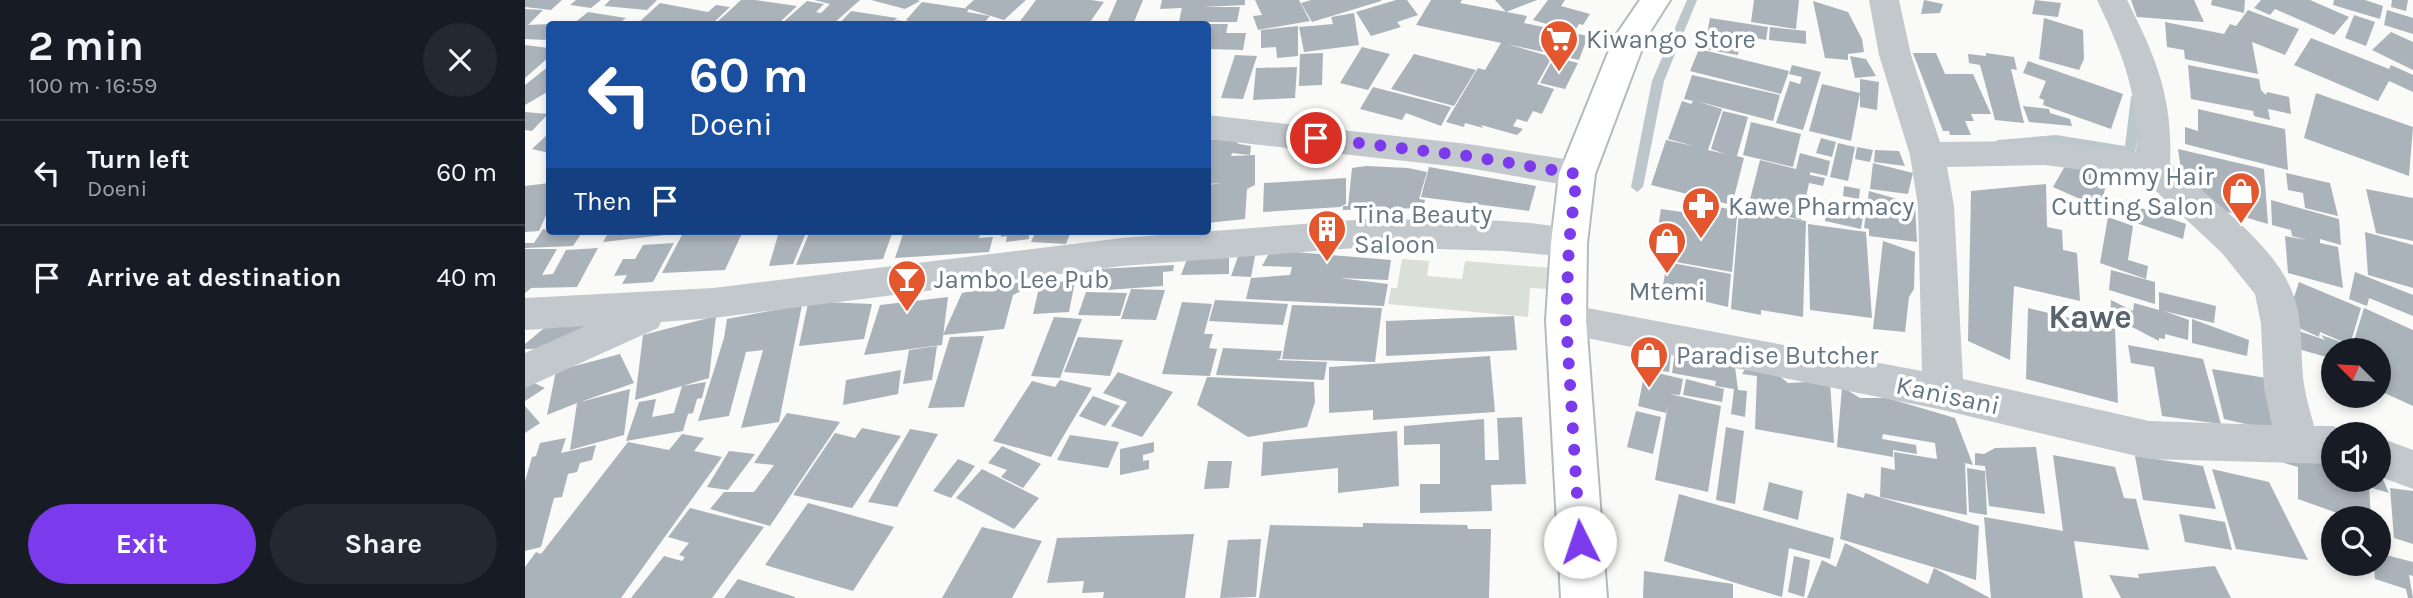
<!DOCTYPE html>
<html lang="en">
<head>
<meta charset="utf-8">
<style>
  body { margin:0; font-family:Karla,sans-serif; background:#242831; color:#f1f3f6; height:100vh; display:flex; flex-direction:column; font-size:26px; white-space:nowrap }
  * { box-sizing:border-box; margin:0 }
  p { font-size:23px; color:#9ea1a6 }
  .icon { flex:none; width:38px; height:38px; fill:none; stroke:currentColor; stroke-width:2; stroke-linecap:round; stroke-linejoin:round }
  .map { position:relative; flex:1; overflow:hidden }
  .panel { display:flex; flex-direction:column; background:#171b24; width:525px }
  .panel>* { flex:none }
  .top-card { position:absolute; left:21px; top:21px; width:665px; height:214px; border-radius:7px; box-shadow:0 4px 10px #0003; background:#1a4fa0; color:#fff; overflow:hidden }
  .needle { width:46px; rotate:294deg }
  .tools { position:absolute; left:1796px; top:338px; display:grid; gap:14px }
  .tools a { display:grid; place-items:center; width:70px; height:70px; border-radius:50%; background:#171b24; box-shadow:0 4px 10px #0003; font-size:35px }
  .pin { position:absolute; display:grid; place-items:center; width:60px; height:60px; color:#fff; margin:-30px; border:4px solid #fff; border-radius:50%; box-shadow:0 2px 7px #0007 }
  .me { position:absolute; width:77px; margin:-38px; rotate:356deg; stroke-linejoin:round; filter:drop-shadow(0 0 5px #0008) }
  .turn { display:flex; align-items:center; gap:24px; height:147px; padding:0 28px; font-size:32px }
  .turn .icon { width:91px; height:91px; stroke-width:2.5 }
  .turn b { display:block; font-size:49px; line-height:60px }
  .then { display:flex; align-items:center; height:66px; padding:0 28px; background:#0003; gap:14px; font-size:26px }
  .round { display:grid; place-items:center; flex:none; width:74px; height:74px; border-radius:37px; background:#242831 }
  .overview { display:flex; align-items:center; justify-content:space-between; height:119px; padding:0 28px }
  h1 { font-size:42px; font-weight:700; line-height:52px }
  .button { display:flex; gap:14px; margin-top:auto; padding:14px 28px }
  .button a { flex:1; height:80px; border-radius:42px; background:#7c3aed; color:#fff; font-size:28px; font-weight:700; line-height:80px; text-align:center }
  .button a+a { background:#242831; color:#f1f3f6 }
  ul { padding:0; list-style:none }
  li { display:flex; align-items:center; gap:21px; height:105px; padding:0 28px; border-top:2px solid #363941 }
  li div { flex:1 }
  li b { display:block; font-size:26px }
  li em { font-style:normal }
  main { display:flex; flex:1; min-height:0 }
  .map>svg:first-child { display:block }
  .green { fill:#dadfd7 }
  .lines { fill:none; stroke-linecap:round; stroke-linejoin:round }
  .stream { fill:#bbc7cb; fill-rule:evenodd }
  .building { fill:#aab3b9 }
  .major-casing { stroke:#b5babe; stroke-width:4 }
  .minor { fill:#c3c8cc; fill-rule:evenodd }
  .major { fill:#fff; fill-rule:evenodd }
  .route { stroke:#7c3aed; stroke-width:12; stroke-dasharray:0 21.6 }
  .labels { text-anchor:middle; stroke-width:7; stroke-linejoin:round; paint-order:stroke }
  .poi-label { font-size:26px; fill:#657683; stroke:#fff; text-anchor:start }
  .street-label { font-size:26px; fill:#657683; stroke:#fff }
  .district-label { font-size:33px; font-weight:bold; fill:#57646e; stroke:#fff }
</style>
</head>
<body>
<main>
<section class="panel">
<div class="overview"><div><h1>2 min</h1><p>100 m · 16:59</p></div><a class="round"><svg class="icon" aria-label="close" viewBox="0 0 24 24"><path d="M6 6l12 12M18 6L6 18"/></svg></a></div>
<ul>
<li><svg class="icon" aria-label="left" viewBox="0 0 24 24"><path d="M17 20v-9H6M10 6l-5 5 5 5"/></svg><div><b>Turn left</b><p>Doeni</p></div><em>60 m</em></li>
<li><svg class="icon" aria-label="arrive" viewBox="0 0 24 24"><path d="M6 21V4h12l-3 4 3 4H6"/></svg><div><b>Arrive at destination</b></div><em>40 m</em></li>
</ul>
<div class="button"><a>Exit</a><a>Share</a></div>
</section>
<div class="map">
<svg width="1888" height="598" viewBox="0 0 1888 598">
  <rect width="100%" height="100%" fill="#fafaf8"/>
  <path class="green" d="M877,259L904,261L902,276L937,279L940,261L1026,268L1024,289L1005,288L1003,317L863,304L866,288H872Z"/>
  <g class="lines">
    <path class="stream" d="M1162,0H1172L1139,81L1118,187L1112,192L1106,187L1127,81Z
      M1612,93L1618,97L1610,154L1606,155L1531,143L1473,148L1467,144L1473,140L1531,135L1600,146L1606,97Z"/>
  </g>
  <path class="building" d="M0,0H37L26,10L0,7Z
    M51,0H76L66,8L45,5Z
    M85,0H132L122,10L79,6Z
    M216,0H230L272,6L253,24H190Z
    M289,0H335L308,24H256L282,1L299,4L291,12L296,13L305,4Z
    M346,0H392L395,1L380,9Z
    M449,0H501L479,20L440,8Z
    M511,0H566L579,2L565,22L571,24H493Z
    M592,0H618L609,22L583,21Z
    M637,0H720V5L635,9Z
    M730,0H774L785,21L733,30L728,16L737,15Z
    M786,0H856V1L787,22L776,3Z
    M871,0H882L893,15L872,22L876,27L846,36L831,12Z
    M906,0H937L935,3L1002,16L999,23L1063,36L1054,60L982,44L1027,57L1012,84L1029,89L1017,114L1008,111L1002,122L992,119L988,126L998,129L992,135L956,125L958,128L940,123L939,127L921,122L953,68L960,70L976,43L891,25Z
    M970,0H1012L981,12Z
    M1023,0H1040L1036,6L1065,14L1058,25L1054,24L1049,32L1008,20Z
    M1229,0H1274L1271,29L1226,22Z
    M1399,0L1418,4L1415,13L1396,14Z
    M1510,0L1536,3L1533,17L1507,14Z
    M1606,0H1669L1679,22L1612,17Z
    M1687,0H1720L1719,13L1686,5Z
    M1736,0H1785L1824,17L1809,35L1750,9L1745,15L1729,8Z
    M1809,0H1840L1858,6L1855,19L1808,5Z
    M1867,0H1883L1881,11L1866,7Z
    M1288,1L1323,12L1337,39L1339,52L1323,54V60L1300,58Z
    M397,2L444,9L442,12L465,16L458,24H368L372,20L389,23L381,20Z
    M135,3L183,12L191,5L205,7L187,24H112Z
    M657,7H715L712,22H654Z
    M0,9L18,10L3,25L24,24V34L20,40L0,39Z
    M1723,10L1774,29L1760,55L1727,42L1733,74L1660,59L1659,50L1642,47L1640,22L1699,34L1705,24L1711,26Z
    M1862,10L1888,18V34L1859,25Z
    M326,11L372,18L367,24H314Z
    M63,12L101,18L93,24H48Z
    M829,13L834,45L779,52L774,27L808,24L806,17Z
    M1829,15L1850,22L1841,46L1820,38Z
    M1185,18L1243,27L1241,40L1224,37L1223,42L1215,41L1213,55L1179,49Z
    M1519,18L1558,30L1559,59L1554,70L1514,59Z
    M682,24H703L701,33H721L718,50L682,49Z
    M773,26V56L752,58L751,47L736,48V30Z
    M1245,27L1281,31V44L1244,40Z
    M1866,32L1888,42V70L1847,50Z
    M1786,38L1864,69L1866,65L1888,75V92L1864,81L1853,101L1769,65Z
    M0,45L24,48V57L0,78Z
    M837,47L865,54L843,90L815,83Z
    M1174,49L1264,71L1256,94L1165,71Z
    M798,53L797,85L774,86L775,54Z
    M1388,53H1411L1420,74H1448L1466,114H1446L1449,121H1440L1446,135H1425L1424,131H1418Z
    M1461,53L1489,57L1492,70L1486,69L1499,123L1470,120L1455,65L1444,63L1443,54L1461,56Z
    M889,54L951,70L929,106L866,89Z
    M710,55L732,56L718,99L696,98Z
    M1325,56L1341,59L1351,76L1330,78Z
    M1029,57L1053,63L1040,89L1015,83Z
    M1503,61L1598,94L1586,129L1518,105L1519,100L1514,98L1521,81L1498,73Z
    M1267,65L1296,72L1278,130L1251,123L1265,81L1275,84L1277,77L1264,74Z
    M1663,65L1734,79L1736,90L1741,95L1742,92L1764,97L1766,114L1743,109L1745,120L1729,116L1728,111L1666,99Z
    M24,66V91L0,105V85Z
    M772,67L770,98L728,100L731,68Z
    M1167,75L1255,95L1248,121L1171,101L1197,109L1183,150L1200,154L1186,149L1198,111L1223,117L1212,156L1219,158L1207,205L1126,185L1141,140L1169,146L1143,139L1157,101L1166,104L1168,101L1159,99Z
    M1335,79L1354,82L1352,110L1335,107Z
    M1297,84L1335,93L1326,141L1284,131Z
    M848,87L926,107L916,126L881,113L877,120L835,109Z
    M1791,93L1888,127L1884,176L1779,138Z
    M1498,106L1524,109L1525,113L1545,119L1547,126L1504,122Z
    M1673,109L1760,129L1763,170L1660,144V127L1673,131Z
    M0,112L23,114L7,131L0,130Z
    M1226,122L1276,134L1268,167L1218,155Z
    M24,133V153L7,149Z
    M1296,138L1311,142L1307,157L1291,153Z
    M707,139L714,144L726,146L725,155L707,153L706,156L730,155V185L722,189L720,219L682,223V185L698,183L682,184V140Z
    M1313,143L1330,147L1323,181L1305,177Z
    M1332,147L1348,150L1345,162L1330,159Z
    M1653,149L1739,169L1743,224L1699,211L1658,184Z
    M1350,150L1374,151L1380,166L1349,162Z
    M1275,153L1305,161L1302,176L1285,172V175L1300,178L1298,186L1284,183L1276,220L1223,207L1235,160L1271,169Z
    M1348,163L1388,173L1383,194L1345,189Z
    M841,166L883,168L902,172L894,199L900,200L898,208L818,210V206H823L827,168Z
    M1540,166L1585,170L1575,208L1528,187Z
    M904,167L1011,186L1004,211L896,197Z
    M1761,173L1805,183L1813,216L1780,208L1778,193L1763,190Z
    M821,178V204L815,207L738,212L739,183Z
    M24,183V209L14,231L0,232V186Z
    M1521,184L1522,227L1537,230L1538,250L1552,253L1555,301L1489,286L1485,360L1443,341L1446,191Z
    M1319,186L1335,189L1334,199L1318,196Z
    M1841,189L1888,198V241L1851,233Z
    M1344,191L1390,204L1392,242L1344,236V229L1339,228Z
    M1172,200L1189,202L1188,213L1193,214V207L1210,210L1209,216H1212L1207,272L1134,259L1137,240L1131,239L1136,209L1171,214Z
    M1746,200L1814,219L1816,245L1795,239V243L1813,247L1818,288L1763,273L1760,236L1782,240L1767,236L1766,230L1747,225Z
    M1599,202L1661,224L1658,239L1588,215L1591,205L1598,208Z
    M1301,208L1338,217L1336,229L1300,221Z
    M1214,210L1281,221L1278,317L1236,310V315L1206,309Z
    M1583,217L1608,226L1603,260L1623,266L1621,279L1575,263Z
    M1283,224L1341,232L1347,318L1285,310Z
    M18,229L24,231H58L48,246L0,248V243H9Z
    M80,231H150L149,234L78,242L82,235H78Z
    M218,231L200,270L137,273L158,233Z
    M285,231H368L358,259L271,265Z
    M379,231H456L454,238L468,237L464,252L370,258Z
    M477,231H510V232L504,233V239L481,242L482,236L476,237Z
    M511,231H546L541,244L506,242Z
    M1840,232L1888,245V288L1843,275Z
    M281,233L268,264L244,266L253,235Z
    M1358,241L1390,252L1389,289L1384,297L1380,332L1348,329Z
    M149,243L128,282L97,284L102,275L89,276L98,259H110L118,245Z
    M73,248L52,287L6,288L0,293V249H32L17,275L28,274L41,250Z
    M746,250L866,260L863,280L814,278L863,284L859,306L721,299L726,278L765,275L767,267L737,266Z
    M715,251H731L726,277L706,276Z
    M704,258V274L656,275L662,259Z
    M1142,262L1206,274L1203,307L1153,295L1152,300L1136,297Z
    M649,265L648,271L638,272V286L568,291L571,278L555,276L554,270Z
    M1586,270L1630,282V304L1584,290Z
    M1830,272L1888,295V316L1844,298L1842,306L1824,299Z
    M501,281L496,291L488,295L479,329L418,335L437,293Z
    M550,281L544,312L508,314L515,283Z
    M1774,282L1836,308L1825,345L1795,332L1794,337L1761,322Z
    M606,289L640,290L631,320L596,319Z
    M561,292L602,293L595,316L553,315Z
    M1634,292L1691,306L1689,323L1639,311L1664,320L1663,340L1640,334V339L1634,338V341L1609,328L1585,321L1586,300L1608,311L1609,303L1634,310Z
    M423,297L417,345L339,355L355,305Z
    M690,300L763,304L758,325L684,321Z
    M299,302L347,304L339,339L274,346L283,303Z
    M657,302L687,304L679,334H688L684,348L692,349L685,376L637,374Z
    M277,305L254,422L216,428L238,350L221,352L204,416L173,421L199,338L202,319Z
    M767,305L857,308L850,362L757,359Z
    M1503,308L1590,329L1593,403L1501,379Z
    M1839,308L1888,330V406L1853,390V350H1826Z
    M191,316L184,378L110,400L118,335Z
    M989,316L992,350L861,356V321Z
    M73,317L39,348L0,349V344L24,324Z
    M529,317L557,319L535,378L506,376Z
    M1667,319L1724,340L1722,356L1667,343Z
    M1765,328L1800,340L1796,335L1819,343L1818,350H1808V359L1763,346Z
    M459,336L439,407L403,408L425,337Z
    M553,337L598,340L585,376L539,372Z
    M1603,345L1678,359L1696,424L1637,416L1629,367L1606,363Z
    M412,346L407,380L378,384L384,350Z
    M698,348L757,351L755,359L752,360L802,362L799,380L691,375Z
    M1119,351L1146,353L1144,372L1117,368Z
    M1150,352L1209,359L1213,390L1222,391L1220,417L1206,414L1209,389L1190,386L1191,381L1147,373Z
    M95,354L109,383L55,402L105,389L99,435L45,450L52,403L22,415L31,371Z
    M965,356L970,412L848,420V410L804,413V367Z
    M1226,360L1243,367L1263,383L1305,381L1309,443L1230,429L1232,376L1217,374Z
    M1687,369L1741,378L1759,433L1699,419Z
    M376,370L373,394L318,405L321,380Z
    M1120,370L1158,379L1155,395L1145,394L1196,406L1183,492L1130,480L1143,404L1141,413L1113,406Z
    M593,372L648,392L617,437L586,426L602,402L578,393Z
    M682,377L789,382L790,402L782,427L723,437L672,405Z
    M1161,379L1199,389L1197,402L1158,395Z
    M535,380L567,388L526,457L468,441L507,381L530,387Z
    M7,382L20,388L0,401V384Z
    M181,382L177,398L172,399L168,413L163,414L158,431L101,441L114,402L131,399L127,417L149,413L157,386Z
    M1317,387L1335,398H1362L1430,418L1448,465L1440,463L1442,515L1355,497L1356,467L1370,470L1369,452L1412,459L1410,443L1358,434L1357,439L1391,445L1392,454L1368,450V457L1312,447Z
    M568,396L595,406L580,426L554,416Z
    M0,406L15,423L0,433Z
    M1111,411L1136,417L1128,454L1102,447Z
    M262,413L315,422L245,526L185,509L199,492H229L249,465L229,463Z
    M997,417L1001,484L966,485L967,511L895,513V484H915V444L879,445V426L959,419L960,460H974L972,418Z
    M1201,427L1219,431L1210,504L1191,500Z
    M337,428L376,436L327,508L268,495L310,433L330,438Z
    M385,429L413,434L372,507L343,502Z
    M872,431L874,486L813,493V468L736,476L738,442Z
    M157,434L179,438L169,451L197,457L96,598H0V567L11,552L16,554L103,442L144,450Z
    M545,435L594,442L583,468L532,460Z
    M41,438L36,453L71,445L67,460L55,463L52,472L43,474L37,497L29,498L16,547L0,551V481L7,457L11,456L15,443Z
    M629,442V452L618,455V461L624,460V469L595,475V449Z
    M477,446L516,464L498,488L476,477L482,470L463,463Z
    M1511,447L1520,514L1464,506L1460,466L1450,465V453L1459,454L1470,448Z
    M204,451L230,454L203,490L182,487Z
    M1528,455L1590,467L1599,498L1611,499L1624,550L1549,541L1558,598H1466L1459,517L1538,531Z
    M1610,456L1678,466L1691,509L1618,500Z
    M433,459L450,466L426,498L408,491Z
    M683,461H707L704,488L679,489Z
    M1756,462H1808V480H1853L1856,475L1864,493L1844,487L1846,518H1826L1773,499V467Z
    M1442,468L1460,471L1462,515L1444,512Z
    M457,469L514,498L489,529L431,498Z
    M1687,469L1744,482L1783,560L1711,549Z
    M1244,482L1278,491L1273,520L1238,510Z
    M1865,488L1888,491V544L1869,538Z
    M1322,493L1339,498L1340,493L1454,526L1451,580L1315,539Z
    M1154,494L1309,538L1305,559L1264,548L1257,597L1139,561Z
    M283,503L369,527L328,591L240,565Z
    M165,508L239,527L187,598H106L139,556L157,561L160,557L154,555L164,543L143,537Z
    M1654,514L1700,522L1707,550L1660,542Z
    M838,523L942,525L943,529H966L964,598H734L745,525L838,527Z
    M457,527L517,541L487,598H417Z
    M669,534L660,598H578L579,592L557,593L559,581L522,583L532,538Z
    M736,539L731,597L695,598L703,540Z
    M1320,543L1403,584L1409,568L1465,598H1282L1297,560L1311,567Z
    M1853,553L1888,562V576L1884,575L1888,598H1883L1881,589L1850,579L1849,564H1853Z
    M1269,556L1285,560L1279,597L1263,592Z
    M1690,566L1706,598H1596L1584,575L1614,578L1613,574Z
    M1119,571L1208,584V598H1118Z
    M213,579L270,597V598H199Z"/>
  <g class="lines">
    <defs>
      <path id="major" d="M1115,0H1145L1121,38L1070,174L1062,243L1061,320L1082,598H1036L1021,320L1026,243L1034,174L1089,38Z"/>
    </defs>
    <use href="#major" class="major-casing"/>
    <path class="minor" d="M1344,0H1374L1386,55L1415,142L1520,141L1611,152C1615,96 1596,50 1572,0H1602C1631,57 1648,98 1645,163C1684,198 1750,244 1768,294C1780,325 1774,358 1780,390C1782,402 1786,414 1789,426H1808L1824,434H1808V464L1624,459L1418,410L1027,331L1021,320L1027,309L1041,304L1397,371L1393,206L1385,155L1354,55ZM1520,165L1617,178L1697,253L1730,294L1736,324L1739,389L1747,425L1624,421L1438,379L1429,206L1422,167Z
      M682,115L943,144L1052,161L1064,165L1070,174L1064,183L1052,187L943,168L682,139Z
      M843,219C904,221 1001,215 1057,233L1062,243L1057,253L1044,257L980,251L843,247L597,266L188,318L136,322L133,328L0,388V353L60,326L0,330V298L188,288L597,238Z
      M1853,437L1888,450V489L1853,476Z"/>
    <use href="#major" class="major"/>
  </g>
  <g class="lines">
    <path class="route" d="M791,138L943,156L1052,174L1044,243L1041,320L1055,542"/>
  </g>
  <defs>
    <symbol id="supermarket-pin" viewBox="-11 -11 22 30"><path d="M0 17L-7.5 6A9.5 9.5 0 1 1 7.5 6Z" fill="#e4572e" stroke="#fff"/><path d="M-6-5.5h2.5l.6 2H6L4.5 2H-2.5L-4.4-4H-6ZM-1.5 3.2a1.3 1.3 0 1 0 .1 0ZM3 3.2a1.3 1.3 0 1 0 .1 0Z" fill="#fff"/></symbol>
    <symbol id="shop-pin" viewBox="-11 -11 22 30"><path d="M0 17L-7.5 6A9.5 9.5 0 1 1 7.5 6Z" fill="#e4572e" stroke="#fff"/><path d="M-5-2.5h2.3a2.7 3.5 0 0 1 5.4 0H5L5.5 6h-11ZM-1.5-2.5h3a1.5 2.3 0 0 0-3 0Z" fill="#fff"/></symbol>
    <symbol id="pharmacy-pin" viewBox="-11 -11 22 30"><path d="M0 17L-7.5 6A9.5 9.5 0 1 1 7.5 6Z" fill="#e4572e" stroke="#fff"/><path d="M-2-6h4v4h4v4h-4v4h-4v-4h-4v-4h4Z" fill="#fff"/></symbol>
    <symbol id="building-pin" viewBox="-11 -11 22 30"><path d="M0 17L-7.5 6A9.5 9.5 0 1 1 7.5 6Z" fill="#e4572e" stroke="#fff"/><path d="M-4-6H4V6H1V3H-1V6H-4ZM-2.5-4.3h1.7v1.8h-1.7ZM.8-4.3h1.7v1.8H.8ZM-2.5-1h1.7V.8h-1.7ZM.8-1h1.7V.8H.8Z" fill="#fff"/></symbol>
    <symbol id="bar-pin" viewBox="-11 -11 22 30"><path d="M0 17L-7.5 6A9.5 9.5 0 1 1 7.5 6Z" fill="#e4572e" stroke="#fff"/><path d="M-6-5H6L.8 .8V4.5H3.5V6h-7V4.5H-.8V.8Z" fill="#fff"/></symbol>
  </defs>
  <g fill-rule="evenodd">
    <use href="#supermarket-pin" x="1012" y="17" width="44" height="60"/>
    <use href="#shop-pin" x="1694" y="169" width="44" height="60"/>
    <use href="#pharmacy-pin" x="1154" y="184" width="44" height="60"/>
    <use href="#building-pin" x="780" y="207" width="44" height="60"/>
    <use href="#shop-pin" x="1120" y="219" width="44" height="60"/>
    <use href="#bar-pin" x="360" y="257" width="44" height="60"/>
    <use href="#shop-pin" x="1102" y="333" width="44" height="60"/>
  </g>
  <g class="labels">
    <g class="poi-label">
      <text x="1061" y="48">Kiwango Store</text>
      <text x="1689" y="185" text-anchor="end">Ommy Hair<tspan x="1689" dy="30">Cutting Salon</tspan></text>
      <text x="1203" y="215">Kawe Pharmacy</text>
      <text x="829" y="223">Tina Beauty<tspan x="829" dy="30">Saloon</tspan></text>
      <text x="409" y="288">Jambo Lee Pub</text>
      <text x="1142" y="300" text-anchor="middle">Mtemi</text>
      <text x="1151" y="364">Paradise Butcher</text>
    </g>
    <g class="street-label">
      <text transform="translate(1423 395) rotate(12)" y="9">Kanisani</text>
    </g>
    <g class="district-label">
      <text x="1565" y="328">Kawe</text>
    </g>
  </g>
</svg>
<div class="tools">
<a><svg class="needle" viewBox="-14 -14 28 28"><path d="M0-13l5 13h-10z" fill="#e53935"/><path d="M0 13l5-13h-10z" fill="#9ea1a6"/></svg></a>
<a><svg class="icon" aria-label="sound" viewBox="0 0 24 24"><path d="M4 9h4l5-4v14l-5-4H4zM17 9q2 3 0 6"/></svg></a>
<a><svg class="icon" aria-label="search" viewBox="0 0 24 24"><circle cx="10" cy="10" r="6"/><path d="M15 15l6 6"/></svg></a>
</div>
<div class="pin" style="left:791px;top:138px;background:#d93025"><svg class="icon" aria-label="arrive" viewBox="0 0 24 24"><path d="M6 21V4h12l-3 4 3 4H6"/></svg></div>
<svg class="me" style="left:1055px;top:542px" viewBox="-20 -20 40 40"><circle r="19" fill="#fff"/><path d="M0-13L10 11 0 6-10 11z" fill="#7c3aed"/></svg>
<div class="top-card">
<div class="turn"><svg class="icon" aria-label="left" viewBox="0 0 24 24"><path d="M17 20v-9H6M10 6l-5 5 5 5"/></svg><div><b>60 m</b>Doeni</div></div>
<div class="then">Then<svg class="icon" aria-label="arrive" viewBox="0 0 24 24"><path d="M6 21V4h12l-3 4 3 4H6"/></svg></div>
</div>
</div>
</main>
</body>
</html>
